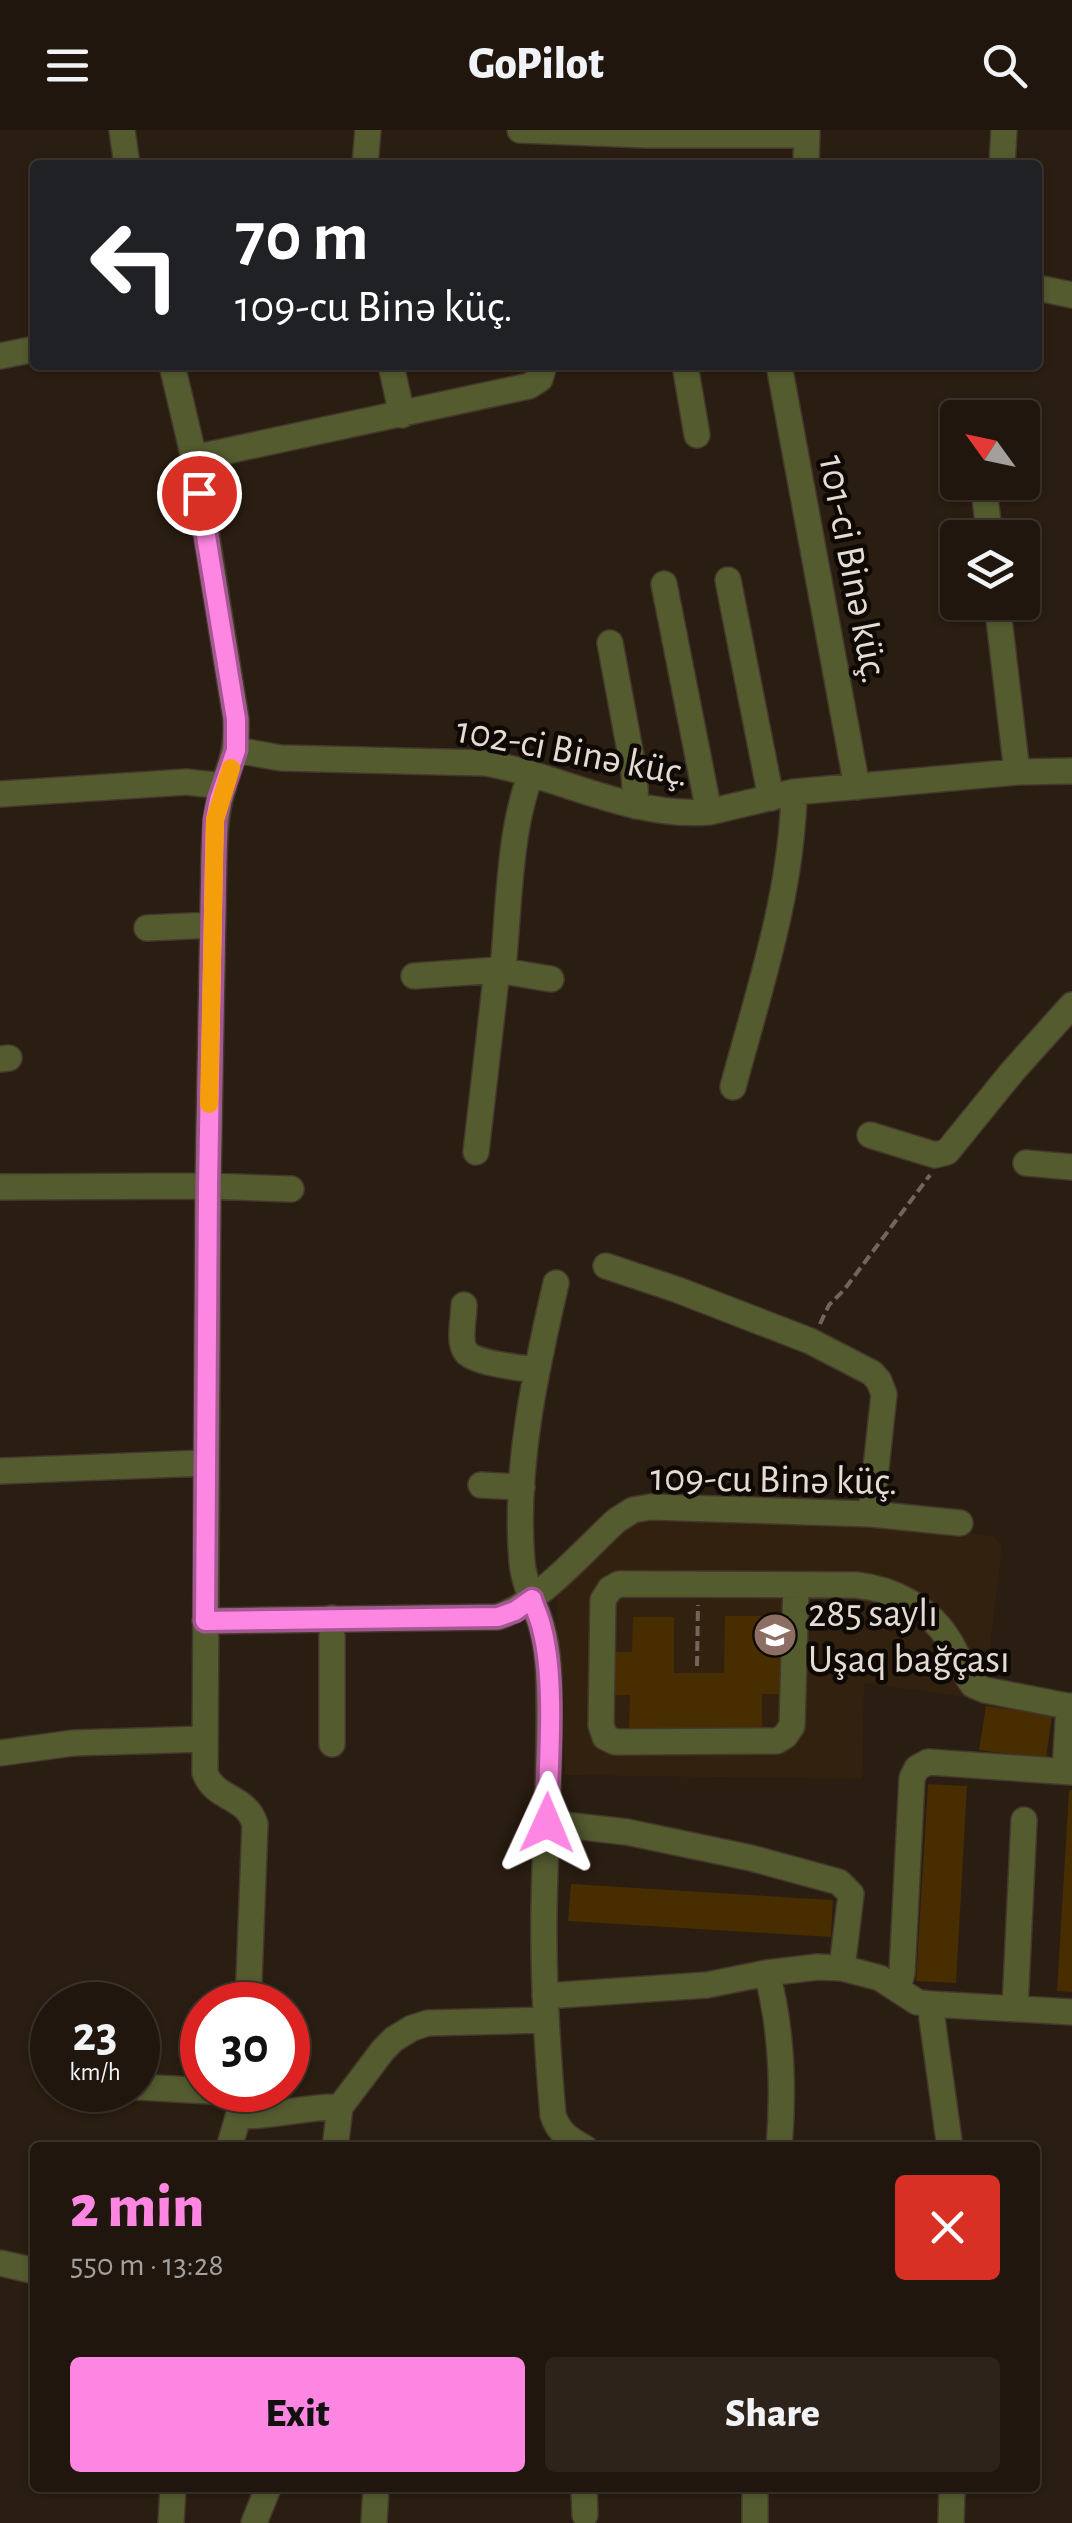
<!DOCTYPE html>
<html lang="en">
<head>
<meta charset="utf-8">
<style>
  body { margin:0; font-family:"Alegreya Sans",sans-serif; background:#2d231b; color:#f1f3f6; height:100vh; display:flex; flex-direction:column; font-size:38px; white-space:nowrap }
  * { box-sizing:border-box; margin:0 }
  p { font-size:32px; color:#a29f9d }
  .icon { flex:none; width:55px; height:55px; fill:none; stroke:currentColor; stroke-width:2; stroke-linecap:round; stroke-linejoin:round }
  .map { position:relative; flex:1; overflow:hidden }
  .side { position:absolute; left:30px; top:2012px; width:1010px; height:350px; display:flex; flex-direction:column; background:#20160d; border-radius:10px; box-shadow:0 2px 8px #0004,0 0 0 2px #3d352e }
  .side>* { flex:none }
  .guide { position:absolute; left:30px; top:30px; width:1012px; height:210px; border-radius:10px; box-shadow:0 2px 8px #0004,0 0 0 2px #3d352e; background:#202124; color:#fff; overflow:hidden }
  .needle { width:65px; rotate:303deg }
  .fabs { position:absolute; left:940px; top:270px; display:grid; gap:20px }
  .fabs a { display:grid; place-items:center; width:100px; height:100px; border-radius:10px; background:#20160d; box-shadow:0 2px 8px #0004,0 0 0 2px #3d352e; font-size:50px }
  .speed { position:absolute; left:30px; top:1852px; display:flex; gap:20px; font-size:50px; font-weight:700; text-align:center }
  .speed>* { display:grid; place-content:center; width:130px; height:130px; border-radius:50%; background:#20160d; box-shadow:0 2px 8px #0004,0 0 0 2px #3d352e; line-height:1 }
  .speed small { font-size:25px; font-weight:400 }
  .speed .limit { border:15px solid #d22; background:#fff; color:#111 }
  .pin { position:absolute; display:grid; place-items:center; width:85px; height:85px; color:#fff; margin:-42px; border:5px solid #fff; border-radius:50%; box-shadow:0 2px 10px #0007 }
  .me { position:absolute; width:110px; margin:-55px; rotate:1deg; stroke-linejoin:round; filter:drop-shadow(0 0 8px #0008) }
  .turn { display:flex; align-items:center; gap:35px; height:210px; padding:0 40px; font-size:45px }
  .turn .icon { width:130px; height:130px; stroke-width:2.5 }
  .turn b { display:block; font-size:70px; line-height:85px }
  .round { display:grid; place-items:center; flex:none; width:105px; height:105px; border-radius:10px; background:#2d231b }
  .summary { display:flex; align-items:center; justify-content:space-between; height:170px; padding:0 40px }
  h1 { font-size:60px; font-weight:800; line-height:75px; color:#fd86e2 }
  .action { display:flex; gap:20px; margin-top:auto; padding:20px 40px }
  .action a { flex:1; height:115px; border-radius:10px; background:#fd86e2; color:#111; font-size:40px; font-weight:800; line-height:115px; text-align:center }
  .action a+a { background:#2d231b; color:#f1f3f6 }
  header { display:flex; justify-content:space-between; align-items:center; height:130px; padding:0 40px; background:#20160d; font-size:45px; font-weight:800 }
  .map>svg:first-child { display:block }
  .built { fill:#332110 }
  .building { fill:#472d00 }
  .lines { fill:none; stroke-linecap:round; stroke-linejoin:round }
  .minor-casing { stroke:#44382c; stroke-width:28 }
  .path { stroke:#72665c; stroke-width:4; stroke-dasharray:10 5; stroke-linecap:butt }
  .minor { stroke:#545b2f; stroke-width:25 }
  .route-casing { stroke:#a45793; stroke-width:25 }
  .route { stroke:#fd86e2; stroke-width:18 }
  .slow { stroke:#f59e0b; stroke-width:18 }
  .labels { text-anchor:middle; stroke-width:9; stroke-linejoin:round; paint-order:stroke }
  .street-label { font-size:40px; fill:#e4dbd3; stroke:#0e0905 }
  .poi-label { font-size:40px; fill:#e4dbd3; stroke:#0e0905; text-anchor:start }
</style>
</head>
<body>
<header><svg class="icon" aria-label="menu" viewBox="0 0 24 24"><path d="M4 6h16M4 12h16M4 18h16"/></svg>GoPilot<svg class="icon" aria-label="search" viewBox="0 0 24 24"><circle cx="10" cy="10" r="6"/><path d="M15 15l6 6"/></svg></header>
<div class="map">
<svg width="1072" height="2393" viewBox="0 0 1072 2393">
  <rect width="100%" height="100%" fill="#2a1d11"/>
  <path class="built" d="M634,1391L868,1393L993,1406L1002,1416L985,1560L981,1569L864,1553L862,1649L565,1645L556,1457Z"/>
  <path class="building" d="M725,1486H763V1525H781V1564H762V1600L629,1599L630,1565H614V1522H632L633,1487H674V1543H724Z
    M986,1576L1052,1585L1046,1629L979,1620Z
    M928,1654L967,1656L956,1853L916,1851Z
    M1069,1660H1072V1862L1057,1861Z
    M571,1754L833,1770L831,1807L568,1791Z"/>
  <g class="lines">
    <defs>
      <path id="minor" d="M122,0L127,35
        M520,0L646,5H807
        M365,35L368,0
        M806,35L807,0
        M1002,35L1004,0
        M1038,158L1072,165
        M0,226L35,219
        M172,235L194,328L236,589C238,626 228,636 220,669C215,688 215,707 214,726L208,1056L205,1643C215,1670 246,1665 255,1694L248,1875
        M391,235L402,285
        M685,235L697,305
        M779,235L857,657
        M194,328L529,256L540,249L544,235
        M983,352L990,408
        M728,450L771,668
        M664,454L709,682
        M997,472L1017,642
        M610,513L634,642L636,676
        M236,620L281,628L485,633C561,646 630,688 709,682L794,662L1017,642L1072,641
        M0,664L186,652L224,656
        M147,798L212,795
        M414,846L497,840L551,849
        M0,929L9,928
        M733,957C759,860 792,763 794,662
        M870,1005L935,1025L947,1022L1012,942L1072,875
        M476,1022L497,840L503,838C509,778 509,700 531,644
        M1026,1033L1072,1037
        M0,1057L208,1056L291,1059
        M606,1136L678,1160L810,1211L872,1243L879,1251L884,1264L871,1384
        M556,1153C535,1244 514,1339 522,1432C524,1456 536,1475 542,1498C549,1522 549,1549 549,1574C550,1642 545,1711 544,1780C543,1849 547,1917 553,1985C558,2002 570,2010 585,2018
        M464,1175C464,1188 458,1212 466,1222C474,1233 522,1238 536,1240
        M0,1341L205,1333
        M481,1355L522,1357
        M796,1455L792,1596L785,1606L777,1611L615,1612L605,1607L601,1595L603,1470L610,1459L619,1454L856,1455C894,1459 930,1478 950,1512C959,1526 962,1542 973,1555L985,1560L1072,1577
        M332,1488V1614
        M205,1491L498,1487C540,1472 584,1420 617,1390L633,1380L650,1377L871,1384L960,1393
        M0,1623L73,1613L205,1609
        M1065,1641L1069,1576
        M547,1693L627,1702L751,1728L839,1752L851,1764L842,1838
        M767,1843C782,1900 784,1959 779,2018
        M898,1858L902,1843L912,1648L917,1638L928,1632L1072,1642
        M545,1866L707,1855L767,1843L817,1837L842,1838L880,1848L917,1872L930,1874L1072,1882
        M930,1874L950,2018
        M1015,1878L1024,1690
        M138,1957L245,1963
        M240,1986C274,1987 306,1976 340,1977
        M229,2018L243,1970
        M335,2018L340,1977L383,1920L394,1909L412,1898L428,1893L545,1890
        M0,2133L35,2141
        M584,2358L585,2385
        M755,2358V2393
        M171,2393L173,2358
        M254,2393L268,2358
        M374,2393L376,2358
        M951,2393L952,2358"/>
    </defs>
    <use href="#minor" class="minor-casing"/>
    <path class="path" d="M820,1194L829,1175L844,1160L930,1045
      M697,1536L698,1475"/>
    <use href="#minor" class="minor"/>
  </g>
  <g class="lines">
    <defs>
      <path id="route" d="M199,363L236,589V620L219,670L215,690L214,726L208,1056L205,1491L498,1487L515,1481L532,1469C535,1479 540,1489 542,1499C556,1552 548,1636 547,1693"/>
    </defs>
    <use href="#route" class="route-casing"/>
    <use href="#route" class="route"/>
    <path class="slow" d="M209,974L215,690L231,638"/>
  </g>
  <defs>
    <symbol id="school-disc" viewBox="-11 -11 22 22"><circle r="9.5" fill="#8d6e63" stroke="#0e0905"/><path d="M0-5L7-2L0 1L-7-2ZM-4 1L0 2.5L4 1V4Q0 6-4 4Z" fill="#fff"/></symbol>
  </defs>
  <g fill-rule="evenodd">
    <use href="#school-disc" x="750" y="1480" width="50" height="50"/>
  </g>
  <g class="labels">
    <g class="street-label">
      <text transform="translate(855 439) rotate(79)" y="14">101-ci Binə küç.</text>
      <text transform="translate(573 620) rotate(11)" y="14">102-ci Binə küç.</text>
      <text transform="translate(774 1348) rotate(1)" y="14">109-cu Binə küç.</text>
    </g>
    <g class="poi-label">
      <text x="808" y="1496">285 saylı<tspan x="808" dy="46">Uşaq bağçası</tspan></text>
    </g>
  </g>
</svg>
<div class="fabs">
<a><svg class="needle" viewBox="-14 -14 28 28"><path d="M0-13l5 13h-10z" fill="#e53935"/><path d="M0 13l5-13h-10z" fill="#a29f9d"/></svg></a>
<a><svg class="icon" aria-label="layers" viewBox="0 0 24 24"><path d="M12 4l9 5-9 5-9-5zM3 14l9 5 9-5"/></svg></a>
</div>
<div class="speed"><div>23<small>km/h</small></div><div class="limit">30</div></div>
<div class="pin" style="left:199px;top:363px;background:#d93025"><svg class="icon" aria-label="arrive" viewBox="0 0 24 24"><path d="M6 21V4h12l-3 4 3 4H6"/></svg></div>
<svg class="me" style="left:547px;top:1693px" viewBox="-20 -20 40 40"><path d="M0-17L14 15 0 8-14 15z" fill="#fd86e2" stroke="#fff" stroke-width="4"/></svg>
<div class="guide">
<div class="turn"><svg class="icon" aria-label="left" viewBox="0 0 24 24"><path d="M17 20v-9H6M10 6l-5 5 5 5"/></svg><div><b>70 m</b>109-cu Binə küç.</div></div>
</div>
<section class="side">
<div class="summary"><div><h1>2 min</h1><p>550 m · 13:28</p></div><a class="round" style="background:#d93025;color:#fff"><svg class="icon" aria-label="close" viewBox="0 0 24 24"><path d="M6 6l12 12M18 6L6 18"/></svg></a></div>
<div class="action"><a>Exit</a><a>Share</a></div>
</section>
</div>
</body>
</html>
